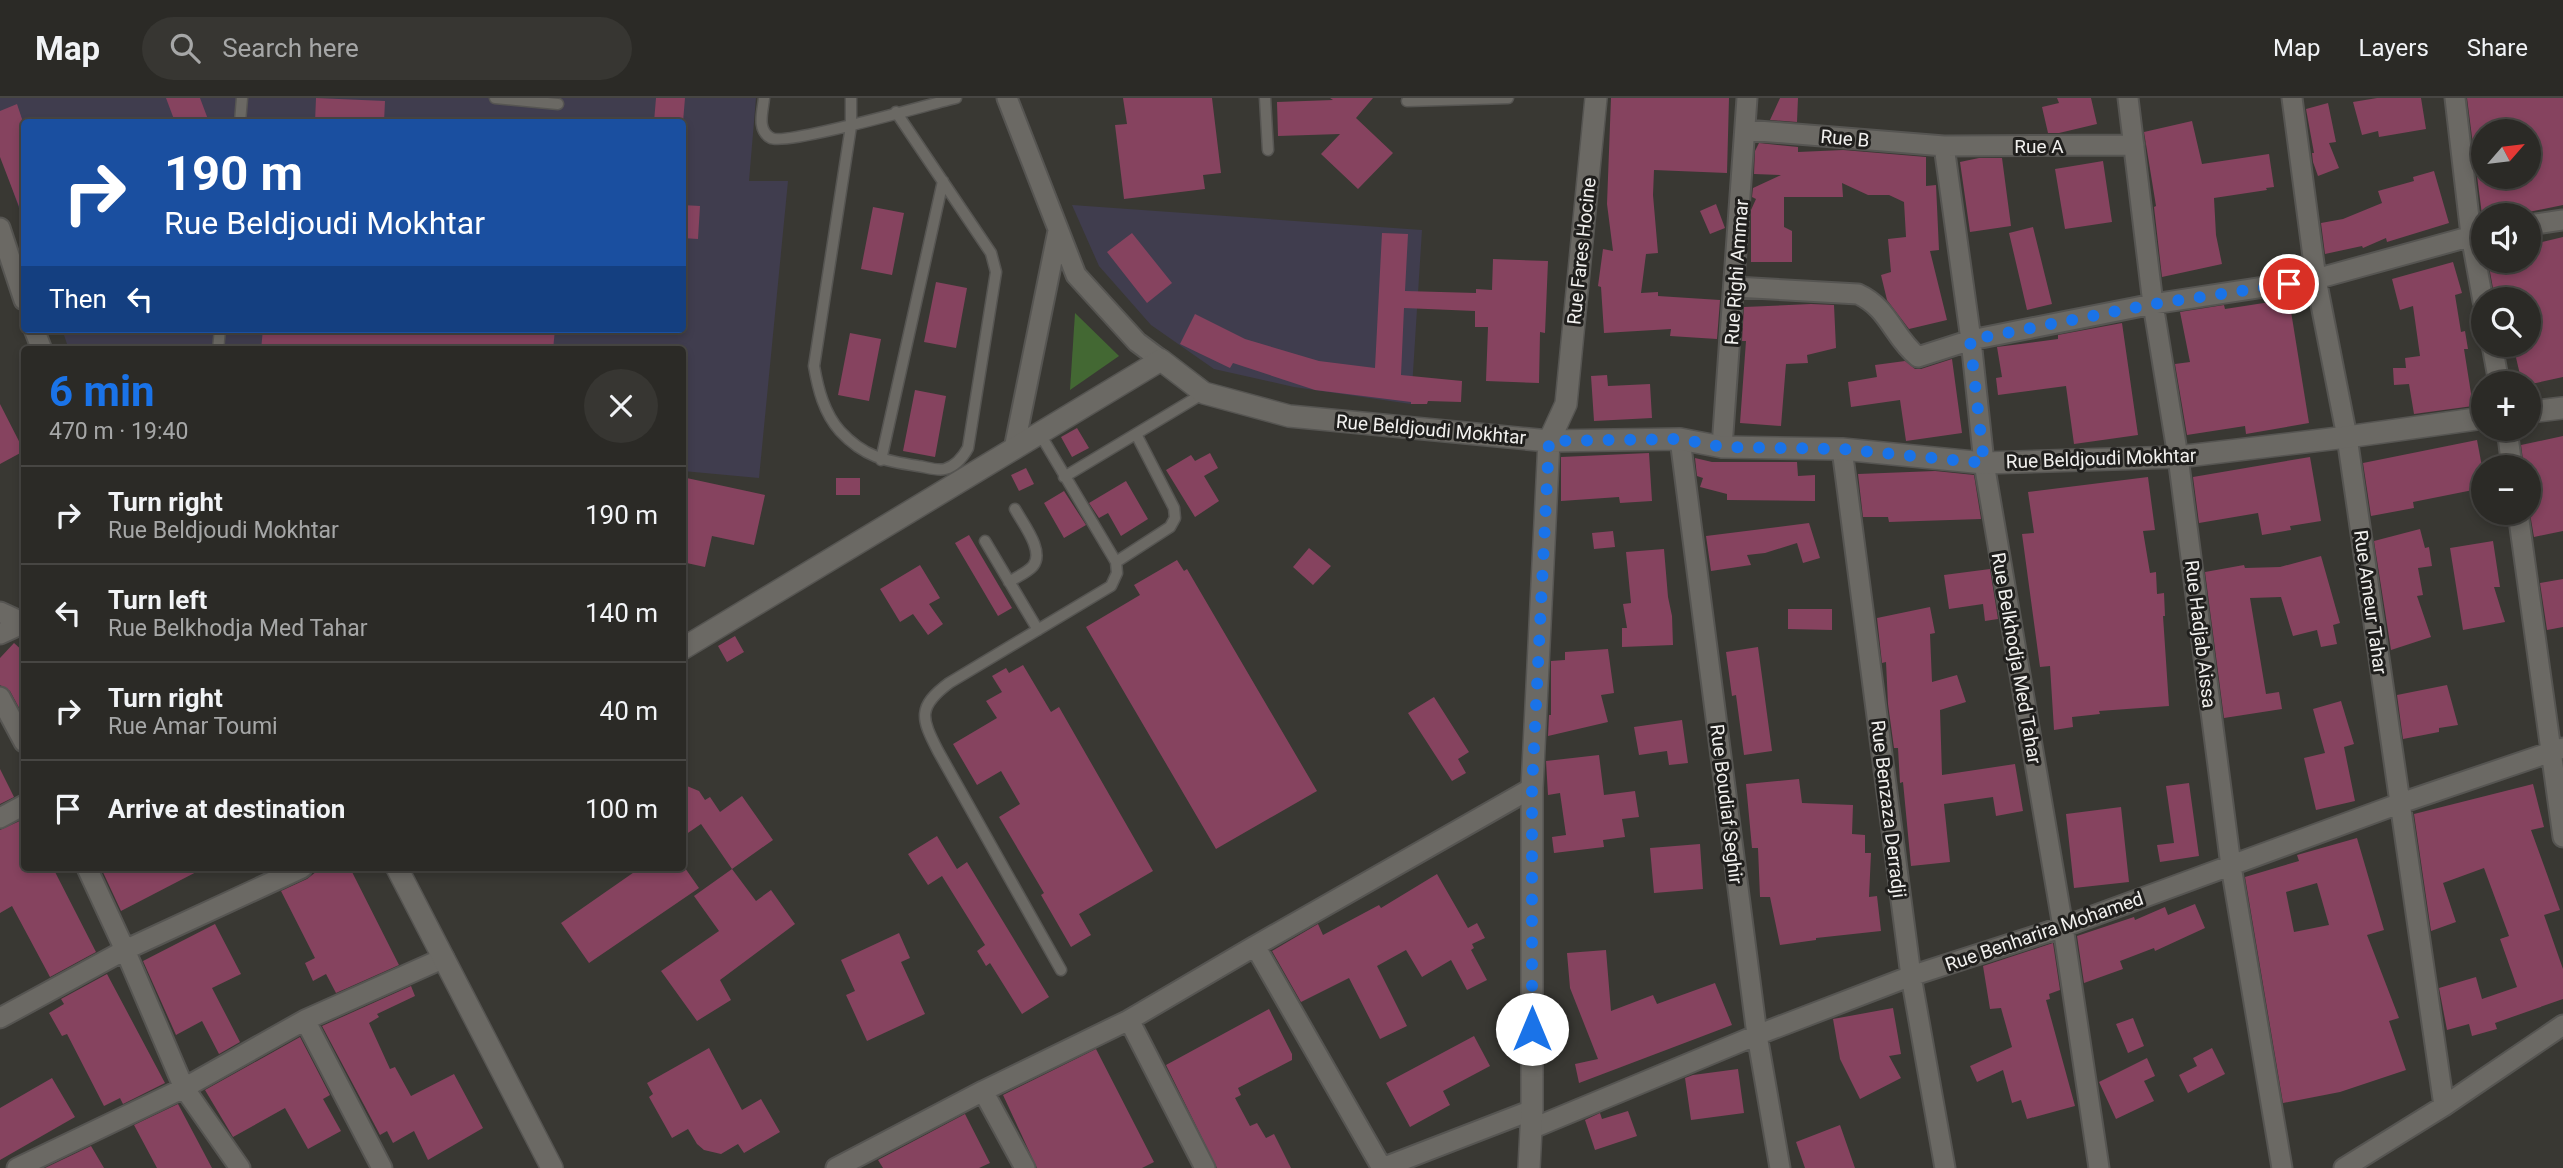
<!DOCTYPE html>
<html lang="en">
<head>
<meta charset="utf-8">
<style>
  body { margin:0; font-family:Roboto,sans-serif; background:#373632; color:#f1f3f6; height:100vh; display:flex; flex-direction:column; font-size:26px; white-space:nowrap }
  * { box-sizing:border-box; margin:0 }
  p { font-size:23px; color:#a6a7a7 }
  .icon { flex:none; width:38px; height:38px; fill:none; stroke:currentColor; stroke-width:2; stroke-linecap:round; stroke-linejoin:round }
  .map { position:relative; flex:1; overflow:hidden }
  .sheet { position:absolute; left:21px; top:248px; width:665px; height:525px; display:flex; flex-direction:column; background:#2b2a26; border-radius:7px; box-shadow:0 4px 10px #0003,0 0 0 2px #474643 }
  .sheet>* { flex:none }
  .banner { position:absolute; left:21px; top:21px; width:665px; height:214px; border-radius:7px; box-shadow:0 4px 10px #0003,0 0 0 2px #474643; background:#1a4fa0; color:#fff; overflow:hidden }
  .needle { width:46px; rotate:62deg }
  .buttons { position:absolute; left:2471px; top:21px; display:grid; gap:14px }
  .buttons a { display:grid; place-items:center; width:70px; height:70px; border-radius:50%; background:#2b2a26; box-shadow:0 4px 10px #0003,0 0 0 2px #474643; font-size:35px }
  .pin { position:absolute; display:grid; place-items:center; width:60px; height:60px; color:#fff; margin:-30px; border:4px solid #fff; border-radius:50%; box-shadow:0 2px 7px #0007 }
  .me { position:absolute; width:77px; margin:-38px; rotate:0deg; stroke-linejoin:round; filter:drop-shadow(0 0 5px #0008) }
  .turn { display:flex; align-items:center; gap:24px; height:147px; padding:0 28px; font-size:32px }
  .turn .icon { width:91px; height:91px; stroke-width:2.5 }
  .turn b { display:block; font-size:49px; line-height:60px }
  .then { display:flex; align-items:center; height:66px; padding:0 28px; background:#0003; gap:14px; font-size:26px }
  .round { display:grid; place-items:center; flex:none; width:74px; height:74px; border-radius:37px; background:#373632 }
  .overview { display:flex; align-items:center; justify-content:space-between; height:119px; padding:0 28px }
  h1 { font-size:42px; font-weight:700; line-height:52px; color:#1a73e8 }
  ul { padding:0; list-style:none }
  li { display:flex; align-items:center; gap:21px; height:98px; padding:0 28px; border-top:2px solid #474643 }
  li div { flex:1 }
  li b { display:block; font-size:26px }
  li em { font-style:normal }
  header { display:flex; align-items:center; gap:42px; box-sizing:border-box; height:98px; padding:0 35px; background:#2b2a26; border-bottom:2px solid #474643 }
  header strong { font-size:33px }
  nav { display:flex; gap:38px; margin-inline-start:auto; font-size:24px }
  .search { width:490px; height:63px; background:#373632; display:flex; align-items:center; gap:18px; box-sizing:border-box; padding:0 24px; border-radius:38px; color:#a6a7a7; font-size:26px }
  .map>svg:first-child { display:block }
  .commercial { fill:#403d4e }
  .green { fill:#436833 }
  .building { fill:#86435f; fill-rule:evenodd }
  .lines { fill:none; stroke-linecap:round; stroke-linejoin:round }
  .lane-casing { stroke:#565552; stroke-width:13 }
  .street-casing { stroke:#565552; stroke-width:23 }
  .secondary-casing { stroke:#565552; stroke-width:24 }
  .lane { stroke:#6b6964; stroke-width:10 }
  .street { stroke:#6b6964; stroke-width:19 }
  .secondary { stroke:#6b6964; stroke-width:21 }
  .route { stroke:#1a73e8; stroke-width:12; stroke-dasharray:0 21.6 }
  .labels { text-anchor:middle; stroke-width:6; stroke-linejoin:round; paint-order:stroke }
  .street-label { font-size:19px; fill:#f1f0ee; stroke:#201f1d }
</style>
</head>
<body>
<header>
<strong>Map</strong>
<div class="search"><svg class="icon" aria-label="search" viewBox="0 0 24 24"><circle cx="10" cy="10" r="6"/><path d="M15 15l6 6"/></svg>Search here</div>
<nav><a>Map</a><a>Layers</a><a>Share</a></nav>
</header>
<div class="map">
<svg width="2563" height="1070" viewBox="0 0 2563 1070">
  <rect width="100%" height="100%" fill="#393833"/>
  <path class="commercial" d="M0,0H756L749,83H788L759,380L683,373L682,252H69L62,231H682V24H24V125L0,55Z
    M1072,107L1422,132L1411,306L1294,289L1214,271L1151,227L1099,168Z"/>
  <path class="green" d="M1075,215L1119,258L1070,292Z"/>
  <path class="building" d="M166,0H200L209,24H175Z
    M316,0L385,3L384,24H315Z
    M656,0H685L683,24H654Z
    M1123,0H1212L1221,75L1203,77L1205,91L1124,101L1115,27L1127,26Z
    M1330,0H1373L1356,20L1393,55L1358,91L1321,56L1340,36L1278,38L1277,4L1333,2Z
    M1611,0H1729L1727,75L1654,72L1653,97L1658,155L1646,156L1641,195L1658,194V198L1720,202L1717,241L1670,238L1671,231L1604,235L1601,189L1598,188L1603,151L1613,153L1607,106Z
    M1780,0H1798L1797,24L1770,22Z
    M2057,0H2091L2097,26L2059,35H2048L2042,9L2059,5Z
    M2377,0H2421L2426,31L2379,39L2378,33L2362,37L2353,4Z
    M2467,0H2563V107L2514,117H2482ZM2483,33H2529V79H2483Z
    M2328,5L2336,44L2329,45L2339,70L2318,78L2313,64L2312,55H2314L2306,11Z
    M17,6L24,27L23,119L0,59V13Z
    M2192,23L2202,66L2269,56L2274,89L2266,90L2267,92L2214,100L2216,137L2222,166L2162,179L2154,109L2156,108L2144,34Z
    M1759,45L1798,49V54L1843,52L1926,59V88L1936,87L1939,152L1930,153L1947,222L1909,231L1887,202L1881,177L1891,174L1888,141L1906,139L1904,104L1889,97H1868L1842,85L1843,99H1784V129L1792,133V164H1751V112L1756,101L1752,99L1753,90L1781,77L1754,76L1755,53Z
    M1979,60H2002L2011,128L1970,134L1960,64Z
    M2103,63L2112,124L2065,131L2055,71Z
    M2434,73L2449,125L2387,144L2386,140L2363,150L2362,148L2325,156L2321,125L2343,121L2382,105L2378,93L2414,83L2413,79Z
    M1716,106L1725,130L1710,136L1700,113Z
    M682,107L700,108L698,141L682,140Z
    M873,109L904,115L892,177L861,171Z
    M2033,129L2052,206L2027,212L2009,135Z
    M1132,135L1172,185L1147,205L1107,154Z
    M1382,135L1408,136L1405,193L1476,195V191L1492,192L1493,161L1548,163L1545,235L1540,234L1539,285L1486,283L1488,229H1475V213L1404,210L1401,277L1462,283L1461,304L1428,303L1427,306H1411V304L1315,292L1233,265L1230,270L1180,246L1195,216L1245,241L1319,263L1375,270Z
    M2563,139V279L2536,285H2522L2513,247H2529V201H2495L2488,163H2529V147Z
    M2453,164L2462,195L2455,197L2461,234L2465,233L2468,251H2464L2473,308L2414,316L2409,286L2394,287L2393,270H2406L2405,260L2420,258L2413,208L2400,212L2392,181Z
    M936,184L967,190L956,250L924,244Z
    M2289,201L2309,325L2246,336L2245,328L2187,337L2175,266L2190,264L2180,214L2224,207L2225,211Z
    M1811,206L1834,207L1836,250L1807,257L1808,265L1786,266L1781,328L1740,325L1746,243H1742L1744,209Z
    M2122,225L2138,337L2074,346L2066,288L1998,297L1996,280L2002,279L1997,249L2058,241V237Z
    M263,231H555L553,252H261Z
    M850,235L881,241L869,303L838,297Z
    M1952,261L1962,335L1906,343L1900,302L1851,309L1848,284L1877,279L1875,267L1905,263L1915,271H1921Z
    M1607,277L1608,288L1650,286L1652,320L1594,323L1591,278Z
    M915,292L946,298L935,359L903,353Z
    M0,306L24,353L0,366Z
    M1077,330L1089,350L1072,359L1061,339Z
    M2563,338V433L2534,439L2529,410V369H2524L2521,347Z
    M2477,342L2483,374V390L2413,404L2414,410L2371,418L2363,365Z
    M1210,355L1218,370L1204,378L1219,403L1195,419L1166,372L1191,357L1195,363Z
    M1649,355L1652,403L1620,405L1619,399L1561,403V359Z
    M2310,359L2321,423L2290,428L2291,432L2262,437L2258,415L2199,425L2193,379Z
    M1695,360L1712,364H1797L1798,378L1815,377V403L1727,402V396L1700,389L1703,380L1697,378Z
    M1026,370L1034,386L1019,393L1011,377Z
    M1935,373L1974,377L1981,421L1889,424L1888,419H1863L1858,376Z
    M682,379L765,397L754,447L712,438L705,469L682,464Z
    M2148,379L2155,432L2143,433L2150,475L2156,474L2157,496L2164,495L2165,518H2163L2169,608L2099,613L2100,616L2072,619L2073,629L2054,632L2050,568L2040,569L2022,436L2034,435L2028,394Z
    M836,380H860V397H836Z
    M1126,383L1148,421L1121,438L1108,415L1099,420L1089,405Z
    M1064,393L1086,427L1064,440L1044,405Z
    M1809,425L1820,460L1803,465L1797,445L1765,455L1747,457L1751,467L1711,473L1706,438Z
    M2420,431L2425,450L2429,449L2432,468L2418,470L2423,497L2417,498L2431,539L2391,552L2374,443Z
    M1613,433L1615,449L1594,451L1592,435Z
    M969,437L1012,510L998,518L955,445Z
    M2493,443L2500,489H2494L2505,524L2463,532L2450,450Z
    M1309,450L1331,468L1313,487L1293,469Z
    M1664,451L1668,499L1672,518L1673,547L1622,549V530H1627L1623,506L1631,505L1626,454Z
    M2321,458L2340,525L2333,527L2337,546L2321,549L2317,532L2293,538L2281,499L2250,500L2266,596L2279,594L2282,611L2224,620L2205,474L2244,467L2245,470L2280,469Z
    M1177,462L1184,473L1187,471L1317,693L1216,751L1086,529L1140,497L1134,487Z
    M920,467L940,500L929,506L943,526L928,537L913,516L900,524L880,491Z
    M1990,471L1998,521L1985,523L1983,506L1949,511L1944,477Z
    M2563,481V529L2547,532L2540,485Z
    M1930,509L1935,535L1930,536L1932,584L1957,577L1966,604L1940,612L1942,677L2015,666L2023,713L1996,718L1993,699L1944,706L1950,764L1911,768L1903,684L1900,685L1898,650H1894L1888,606L1886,564L1882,565L1877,520Z
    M1788,511H1832V532L1788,531Z
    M735,538L744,554L727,564L718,548Z
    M14,545L24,554V619L10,593L0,587V560Z
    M1758,549L1772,653L1744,657L1736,597L1732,598L1726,554Z
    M1608,551L1614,595L1601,597L1608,624L1548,638L1549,617H1551V563L1565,562V554Z
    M1023,567L1051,614L1059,609L1153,773L1079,816L1091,837L1071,849L1041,797L1044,795L999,719L1020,706L1001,673L977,687L953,646L997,620L986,603L1002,594L992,578L1006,570L1009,575Z
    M2447,587L2458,627L2439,630V634L2403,641L2397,597Z
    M1434,599L1469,654L1458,661L1466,675L1452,683L1408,615Z
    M2341,603L2354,646L2344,649L2355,703L2316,712L2304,660L2325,655L2313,611Z
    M1682,622L1688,665L1669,667L1667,653L1639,657L1634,629Z
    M1599,657L1604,697L1635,693L1639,719L1622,721L1625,739L1603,742L1604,749L1554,755L1552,739L1566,737L1560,695L1548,697L1546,663Z
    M0,671L14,699L0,706Z
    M1799,681L1802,705L1853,707L1852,736L1865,737V755H1871L1869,799L1877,798L1881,833L1816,840V842L1780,847L1770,799H1760L1758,750H1752L1746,686Z
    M2189,685L2199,758L2160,764L2157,747L2174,745L2166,688Z
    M682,686L699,693L705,702L710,699L720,714L742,698L773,742L732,771L701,726L682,739Z
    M2533,686L2544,729L2531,732L2560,812L2544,817L2563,871V901L2495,925L2497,931L2472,938L2469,926L2447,932L2439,890L2476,879L2482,901L2517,889L2500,841L2509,838L2484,770L2443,785L2456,824L2431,833L2414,716Z
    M2121,709L2129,784L2074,790L2066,716Z
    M24,721V770H53L96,854L50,879L12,808L0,815V732Z
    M937,738L957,771L967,764L1049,899L1022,916L990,865L986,868L977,853L985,847L942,778L928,787L908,756Z
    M2357,740L2384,832L2367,837L2399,920L2389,923L2406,972L2340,994L2283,1005L2245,779L2299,763L2297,757ZM2317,785L2329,827L2294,834L2286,794Z
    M1700,746L1703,791L1654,795L1650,750Z
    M101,770H204L121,813Z
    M321,770H350L399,867L336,895L326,876L313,883L305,865L315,860L281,793L307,781Z
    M640,770H685L699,790L589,865L561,825Z
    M732,771L756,803L771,792L795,826L720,882L731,902L697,923L661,873L719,833L694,798Z
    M1437,776L1468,830L1477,825L1485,840L1472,846L1474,850L1471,852L1487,882L1467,892L1451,862L1422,879L1406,852L1377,868L1407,928L1380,941L1349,880L1301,904L1272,853L1318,826L1323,837L1379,807L1381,810Z
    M2195,806L2205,830L2155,853L2154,850L2120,863L2123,871L2084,885L2077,838L2134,819L2135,822L2165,809L2168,817Z
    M215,826L241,876L212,890L240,944L219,956L202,923L176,937L143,863Z
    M899,835L910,860L901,864L925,916L867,943L846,897L855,893L841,862Z
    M2053,845L2060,892L2049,896L2050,901L2046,902L2075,1008L2027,1021L2021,1002L2012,1005L2003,972L1977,984L1970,968L2012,949L2001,910L1990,911L1983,868Z
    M1606,852L1611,913L1653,897L1657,906L1715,885L1732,927L1579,985L1575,966L1598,961L1570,890L1567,855Z
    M107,876L165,985L123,1006L120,1000L104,1008L67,936L62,938L49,915L64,906L61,901Z
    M411,888L415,898L377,916L379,919L369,925L390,971L395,969L411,998L454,976L483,1030L428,1062L414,1033L393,1045L387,1033L380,1037L322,928Z
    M1893,910L1901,956L1889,958L1901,980L1860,1001L1840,961L1833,921Z
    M1269,911L1292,956V962L1238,990L1241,997L1235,1000L1250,1028L1257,1025L1266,1040L1274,1036L1291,1070H1217L1166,967Z
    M2133,920L2144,948L2128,955L2116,926Z
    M1474,938L1490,968L1443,993L1450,1007L1410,1029L1386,985Z
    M300,939L330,997L323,1001L341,1033L308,1051L285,1010L233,1039L205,992Z
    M709,950L742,1012L761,1001L780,1034L744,1055L738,1046L721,1056L704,1052L697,1046L688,1031L672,1040L649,999L653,996L647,985Z
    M2212,950L2225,976L2188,995L2179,977L2197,968L2193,960Z
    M1096,951L1154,1064L1142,1070H1037L1003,997Z
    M2147,960L2155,978L2144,983L2154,1003L2116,1021L2099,984Z
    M1738,971L1744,1015L1691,1022L1685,980L1693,977Z
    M52,980L75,1019L0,1062V1010Z
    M178,1006L212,1070H157L134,1027Z
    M1628,1013L1637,1038L1595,1052L1585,1022L1600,1015L1602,1021Z
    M965,1016L990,1065L979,1070H883L878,1062Z
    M1840,1027L1855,1070H1805L1796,1044Z
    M91,1048L104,1070H45Z"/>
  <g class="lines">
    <defs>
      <path id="lane" d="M495,0L558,6
        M764,0C763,13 756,32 771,40C786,48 930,6 956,0
        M851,0V28L814,268C818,291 824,315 840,333C864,359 885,363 918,368C926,369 937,373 945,371C956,368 963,359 968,350L996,174L991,155L896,14
        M1265,0L1268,52
        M1407,3L1508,0
        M240,24L242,0
        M218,252L220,231
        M1040,336L1116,464L1117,475L1111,488L949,585C917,609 921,620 938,653L1061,872
        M881,362L943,83
        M1064,379L1204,295
        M985,443L1038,532
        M1116,464L1170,429L1175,420L1174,410L1136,336
        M1009,484C1016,479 1027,475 1033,468C1045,453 1023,426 1015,411"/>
      <path id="street" d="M1007,0L1076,177L1137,244L1161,262
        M2128,0L2153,206L2178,359L2231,768L2282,1070
        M2292,0L2316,181L2347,339L2444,1008
        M2455,0L2471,137L2483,203
        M1746,32L1944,48L2134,47
        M1944,48L1971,242L1984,365L2063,829L2099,1070
        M2529,127L2563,122
        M0,130L24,202
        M1735,189L1858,196C1889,210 1893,239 1918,259L1971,242L2153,206L2316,181L2483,135
        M34,231L42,252
        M2492,247L2499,285
        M2507,331L2512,369
        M1680,341L1757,937L1780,1070
        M1722,349L1747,0
        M1014,351L1058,133
        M1842,351L1911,878L1945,1070
        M2518,415L2563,739
        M0,514L24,525
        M0,536L24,525
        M0,599L24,644
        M0,720L24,707
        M302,770L125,852L184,990L305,922L382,1070
        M1255,848L1532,690
        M0,920L125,852L87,770
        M305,922L444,860
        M1531,1031L1757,937L1911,878L2063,829L2401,705L2563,650
        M17,1070L184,990L240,1070
        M836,1070L983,993
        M1025,1070L983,993L1129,922
        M1205,1070L1129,922L1255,848L1382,1070
        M1382,1070L1532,1012
        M2344,1070L2444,1008L2563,927"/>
      <path id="secondary" d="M2529,314L2563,310
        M682,551L1161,262L1204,295L1289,318L1549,343L1680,341L1722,349L1842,351L1984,365L2178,359L2347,339L2483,320
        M397,770L552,1070
        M1529,1070L1532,1012V690L1549,343L1566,306L1596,0"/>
    </defs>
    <use href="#lane" class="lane-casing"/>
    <use href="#street" class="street-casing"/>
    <use href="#secondary" class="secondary-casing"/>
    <use href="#lane" class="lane"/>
    <use href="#street" class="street"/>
    <use href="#secondary" class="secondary"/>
  </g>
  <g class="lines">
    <path class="route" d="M1532,931V690L1549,343L1680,341L1722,349L1842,351L1984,365L1970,242L2153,206L2289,186"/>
  </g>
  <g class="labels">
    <g class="street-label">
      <text transform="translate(1845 40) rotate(5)" y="7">Rue B</text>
      <text x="2039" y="55">Rue A</text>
      <text transform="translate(1581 153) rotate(-84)" y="7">Rue Fares Hocine</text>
      <text transform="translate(1736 174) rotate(-86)" y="7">Rue Righi Ammar</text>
      <text transform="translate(1431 331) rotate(5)" y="7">Rue Beldjoudi Mokhtar</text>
      <text transform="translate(2101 360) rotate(-2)" y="7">Rue Beldjoudi Mokhtar</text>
      <text transform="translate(2371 504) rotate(82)" y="7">Rue Ameur Tahar</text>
      <text transform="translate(2201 536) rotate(83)" y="7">Rue Hadjab Aissa</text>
      <text transform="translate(2017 560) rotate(80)" y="7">Rue Belkhodja Med Tahar</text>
      <text transform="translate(1727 706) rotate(83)" y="7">Rue Boudiaf Seghir</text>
      <text transform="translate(1889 711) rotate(83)" y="7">Rue Benzaza Derradji</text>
      <text transform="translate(2044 833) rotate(-19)" y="7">Rue Benharira Mohamed</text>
    </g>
  </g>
</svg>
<div class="buttons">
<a><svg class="needle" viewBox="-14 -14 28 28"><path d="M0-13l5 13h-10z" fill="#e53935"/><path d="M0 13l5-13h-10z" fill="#a6a7a7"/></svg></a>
<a><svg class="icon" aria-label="sound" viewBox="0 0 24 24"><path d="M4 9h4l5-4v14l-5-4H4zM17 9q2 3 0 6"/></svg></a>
<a><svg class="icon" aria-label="search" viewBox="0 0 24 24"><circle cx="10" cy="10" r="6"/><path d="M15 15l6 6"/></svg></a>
<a>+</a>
<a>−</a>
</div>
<div class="pin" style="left:2289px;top:186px;background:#d93025"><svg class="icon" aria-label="arrive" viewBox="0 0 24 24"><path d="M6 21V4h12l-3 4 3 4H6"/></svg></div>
<svg class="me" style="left:1532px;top:931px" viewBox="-20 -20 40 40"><circle r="19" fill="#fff"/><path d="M0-13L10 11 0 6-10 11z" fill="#1a73e8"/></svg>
<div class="banner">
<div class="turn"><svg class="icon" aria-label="right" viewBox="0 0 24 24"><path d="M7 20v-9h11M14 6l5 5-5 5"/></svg><div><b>190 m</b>Rue Beldjoudi Mokhtar</div></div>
<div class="then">Then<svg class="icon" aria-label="left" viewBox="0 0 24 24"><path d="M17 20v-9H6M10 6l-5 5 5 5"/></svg></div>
</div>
<section class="sheet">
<div class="overview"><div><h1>6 min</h1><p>470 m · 19:40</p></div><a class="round"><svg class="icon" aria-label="close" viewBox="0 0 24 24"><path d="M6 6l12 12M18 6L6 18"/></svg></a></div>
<ul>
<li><svg class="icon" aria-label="right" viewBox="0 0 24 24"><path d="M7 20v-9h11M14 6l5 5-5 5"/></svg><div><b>Turn right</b><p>Rue Beldjoudi Mokhtar</p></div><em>190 m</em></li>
<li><svg class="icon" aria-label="left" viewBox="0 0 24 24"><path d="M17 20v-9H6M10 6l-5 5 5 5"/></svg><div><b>Turn left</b><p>Rue Belkhodja Med Tahar</p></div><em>140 m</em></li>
<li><svg class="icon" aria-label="right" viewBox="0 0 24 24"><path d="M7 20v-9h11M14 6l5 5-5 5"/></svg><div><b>Turn right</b><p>Rue Amar Toumi</p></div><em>40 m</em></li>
<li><svg class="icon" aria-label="arrive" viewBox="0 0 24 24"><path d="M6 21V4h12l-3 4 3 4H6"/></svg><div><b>Arrive at destination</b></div><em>100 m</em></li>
</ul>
</section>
</div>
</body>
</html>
